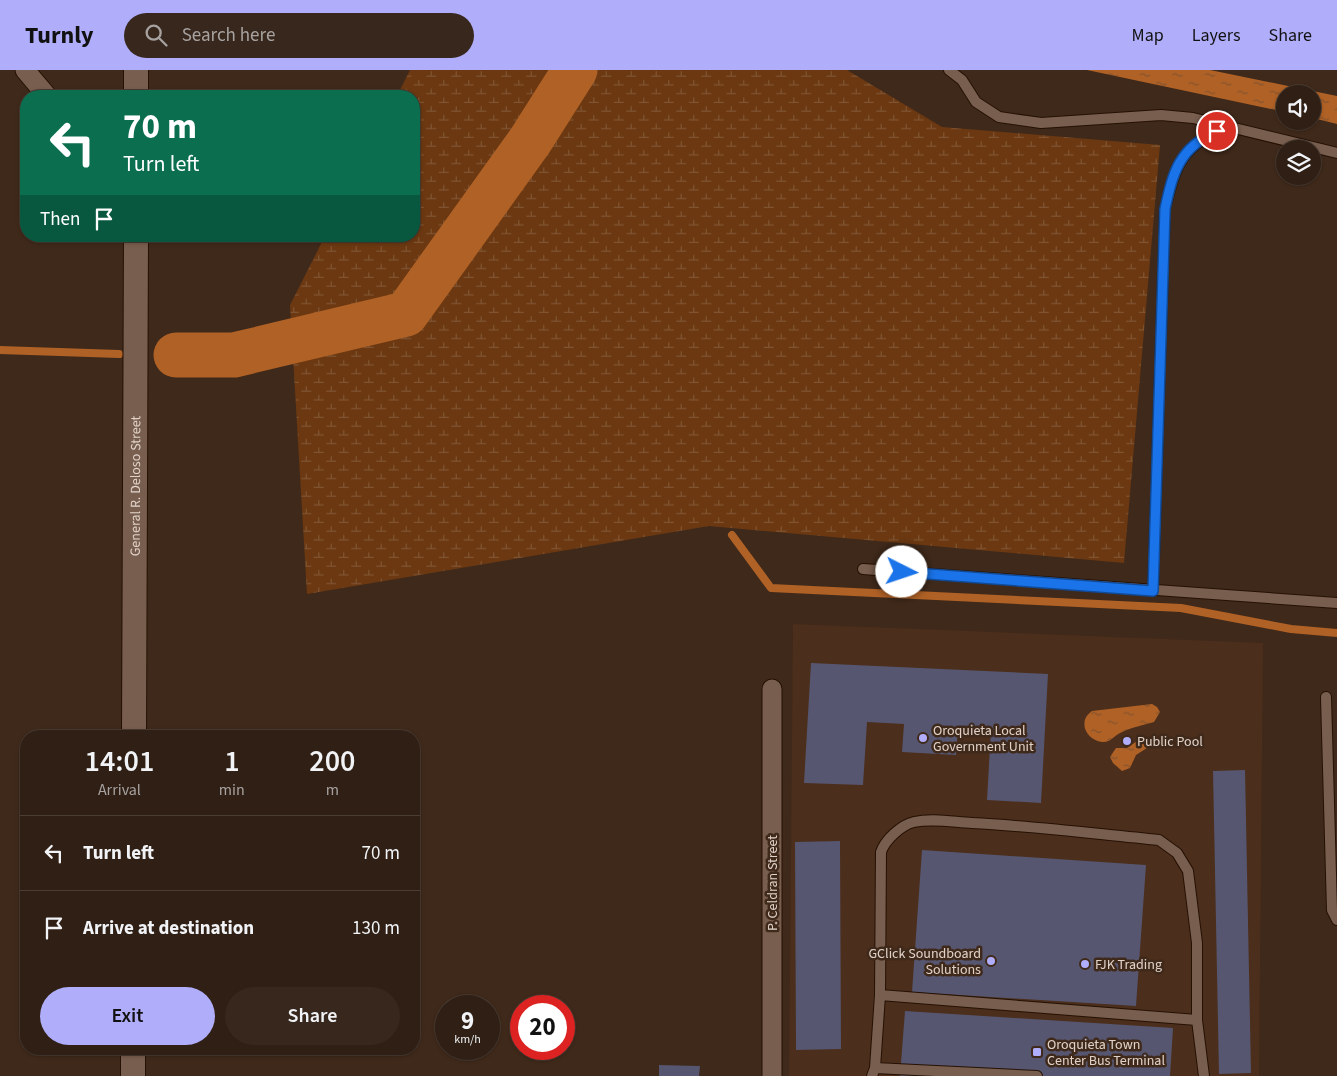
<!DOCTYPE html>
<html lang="en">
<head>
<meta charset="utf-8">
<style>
  body { margin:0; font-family:"Source Sans 3",sans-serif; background:#37271d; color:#f1f3f6; height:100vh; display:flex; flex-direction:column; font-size:19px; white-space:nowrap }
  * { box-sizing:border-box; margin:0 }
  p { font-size:16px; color:#a7a2a0 }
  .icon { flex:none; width:28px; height:28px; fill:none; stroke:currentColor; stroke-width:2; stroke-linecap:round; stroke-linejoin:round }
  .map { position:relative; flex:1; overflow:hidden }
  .drawer { position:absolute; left:20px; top:660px; width:400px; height:325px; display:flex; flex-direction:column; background:#2f1f14; border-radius:20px; box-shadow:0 1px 4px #0004,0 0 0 1px #4a3d34 }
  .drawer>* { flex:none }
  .hud { position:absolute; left:20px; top:20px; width:400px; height:152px; border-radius:20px; box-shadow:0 1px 4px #0004,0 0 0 1px #4a3d34; background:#0b6e4f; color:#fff; overflow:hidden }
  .tools { position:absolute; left:1276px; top:15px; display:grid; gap:10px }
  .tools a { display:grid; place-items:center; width:45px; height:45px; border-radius:50%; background:#2f1f14; box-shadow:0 1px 4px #0004,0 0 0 1px #4a3d34; font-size:25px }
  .speed { position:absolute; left:435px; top:925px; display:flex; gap:10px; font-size:25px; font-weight:700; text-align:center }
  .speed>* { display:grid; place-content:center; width:65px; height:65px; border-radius:50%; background:#2f1f14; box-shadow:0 1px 4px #0004,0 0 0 1px #4a3d34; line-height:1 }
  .speed small { font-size:12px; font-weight:400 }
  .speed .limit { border:8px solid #d22; background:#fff; color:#111 }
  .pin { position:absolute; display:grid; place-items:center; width:42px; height:42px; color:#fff; margin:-21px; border:2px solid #fff; border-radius:50%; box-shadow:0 1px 5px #0007 }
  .me { position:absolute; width:55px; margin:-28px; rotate:94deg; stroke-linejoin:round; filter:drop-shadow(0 0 4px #0008) }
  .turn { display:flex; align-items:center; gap:18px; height:105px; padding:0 20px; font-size:22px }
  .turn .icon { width:65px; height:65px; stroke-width:2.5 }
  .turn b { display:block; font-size:35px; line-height:42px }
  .then { display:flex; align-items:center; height:48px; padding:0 20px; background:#0003; gap:10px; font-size:19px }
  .eta { display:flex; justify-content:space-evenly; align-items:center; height:85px; text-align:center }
  .eta b { font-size:30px; font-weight:600; line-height:35px }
  .primary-button { display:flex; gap:10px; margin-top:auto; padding:10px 20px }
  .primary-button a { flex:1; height:58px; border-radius:30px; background:#b0aefa; color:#111; font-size:20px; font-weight:600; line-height:58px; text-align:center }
  .primary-button a+a { background:#37271d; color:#f1f3f6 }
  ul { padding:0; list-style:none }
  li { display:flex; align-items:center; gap:15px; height:75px; padding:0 20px; border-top:1px solid #4a3d34 }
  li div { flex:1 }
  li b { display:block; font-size:19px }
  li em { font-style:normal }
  header { display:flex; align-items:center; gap:30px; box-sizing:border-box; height:70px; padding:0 25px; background:#b0aefa; color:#111 }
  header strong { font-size:24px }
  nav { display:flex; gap:28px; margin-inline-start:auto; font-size:18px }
  .search { width:350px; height:45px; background:#37271d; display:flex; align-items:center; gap:12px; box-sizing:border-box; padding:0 18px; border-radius:28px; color:#a7a2a0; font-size:19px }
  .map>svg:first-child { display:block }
  .built { fill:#4b2e1b }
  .wetland { fill:url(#wetland-marsh) }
  .water { fill:url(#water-ripples) }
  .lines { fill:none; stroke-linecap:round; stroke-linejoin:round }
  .stream { stroke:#b06125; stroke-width:8 }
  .river { stroke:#b06125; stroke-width:45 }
  .building { fill:#565670 }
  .service-casing { stroke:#251104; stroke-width:12 }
  .minor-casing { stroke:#251104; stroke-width:21 }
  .tertiary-casing { stroke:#251104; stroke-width:26 }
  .service { stroke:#785e4e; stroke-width:10 }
  .minor { stroke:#785e4e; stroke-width:19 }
  .tertiary { stroke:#785e4e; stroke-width:24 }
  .route-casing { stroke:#114b97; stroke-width:12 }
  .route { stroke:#1a73e8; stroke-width:9 }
  .poi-dot { fill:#b0aefa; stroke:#3f291a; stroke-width:2 }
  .labels { text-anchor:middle; stroke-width:5; stroke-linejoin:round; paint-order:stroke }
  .street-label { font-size:14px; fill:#e1d2c9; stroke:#3f291a }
  .poi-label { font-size:14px; fill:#e1d2c9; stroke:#3f291a; text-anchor:start }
</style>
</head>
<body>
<header>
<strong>Turnly</strong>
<div class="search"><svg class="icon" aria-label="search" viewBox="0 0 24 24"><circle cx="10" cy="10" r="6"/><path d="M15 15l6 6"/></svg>Search here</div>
<nav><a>Map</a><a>Layers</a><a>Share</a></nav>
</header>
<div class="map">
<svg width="1337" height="1006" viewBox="0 0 1337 1006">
  <defs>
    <pattern id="wetland-marsh" width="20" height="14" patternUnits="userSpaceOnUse" patternTransform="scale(1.25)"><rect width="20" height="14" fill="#6b3811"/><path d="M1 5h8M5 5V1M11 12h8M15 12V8" fill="none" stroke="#805432"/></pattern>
    <pattern id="water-ripples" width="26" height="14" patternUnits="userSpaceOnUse" patternTransform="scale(1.25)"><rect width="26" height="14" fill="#b06125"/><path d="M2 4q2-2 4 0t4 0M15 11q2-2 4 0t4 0" fill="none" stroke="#85532e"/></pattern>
  </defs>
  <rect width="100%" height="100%" fill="#3f291a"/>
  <path class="built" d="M793,554L1263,573L1259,1006H789Z"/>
  <path class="wetland" d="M410,0H847L942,57L1160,75L1124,493L709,456L307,524L290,235L325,166H414V26H397Z"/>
  <path class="water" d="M1087,0H1210L1337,26V54L1313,48L1312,24H1285V42Z
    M1152,634L1157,637L1160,642L1154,652C1143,655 1130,658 1120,663C1114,666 1110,673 1102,672C1086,670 1077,651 1092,641Z
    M1146,668L1150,676L1136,685L1130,698L1122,701L1113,693L1110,687L1116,678H1127L1140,669Z"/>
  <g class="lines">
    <path class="stream" d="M0,280L119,284
      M732,465L771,518L1181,538L1291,559L1337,563"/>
    <path class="river" d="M176,285H234L406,244L530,71L575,0"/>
  </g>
  <path class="building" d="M811,593L1048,604L1041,733L987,730L991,659L958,658L956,685L902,682L904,654L867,652L863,715L804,713Z
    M1245,700L1251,1003L1219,1004L1213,701Z
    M840,771L841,979L796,980L795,772Z
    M922,780L1146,795L1136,936L912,922Z
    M905,941L1173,958L1170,1006H900Z
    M659,995L700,996L699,1006H659Z"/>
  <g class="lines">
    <defs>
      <path id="service" d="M949,0L962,10L976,32L999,47L1041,53L1161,45L1193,48L1337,83
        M863,499L1337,533
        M1153,521L1165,139C1176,93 1182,77 1226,56
        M1326,627L1332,840L1337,850
        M880,925L1197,950
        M875,998L1037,1006
        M872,1006L875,998L880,925L881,782C885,770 901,755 914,752C932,748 953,752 972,753C1034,756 1096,764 1159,770L1177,783L1188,801L1197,873V950L1204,1006"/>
      <path id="minor" d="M25,0L47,26
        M772,1006V619"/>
      <g id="tertiary">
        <path d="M136,0V26"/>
        <path id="s1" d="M134,666L136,166"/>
        <path d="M133,1006V979"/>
      </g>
    </defs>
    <use href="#service" class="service-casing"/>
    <use href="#minor" class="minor-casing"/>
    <use href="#tertiary" class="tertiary-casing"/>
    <use href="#service" class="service"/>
    <use href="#minor" class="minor"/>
    <use href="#tertiary" class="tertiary"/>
  </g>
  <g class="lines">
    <defs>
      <path id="route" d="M902,502L1153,521L1165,139C1173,102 1179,78 1217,61"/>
    </defs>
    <use href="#route" class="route-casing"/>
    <use href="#route" class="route"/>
  </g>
  <g class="poi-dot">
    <circle cx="923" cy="668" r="5"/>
    <circle cx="1127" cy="671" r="5"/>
    <circle cx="991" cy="891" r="5"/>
    <circle cx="1085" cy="894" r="5"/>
    <rect x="1032" y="977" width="10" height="10" rx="2.5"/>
  </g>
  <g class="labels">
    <g class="street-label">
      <text dy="5" stroke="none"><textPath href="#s1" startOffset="250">General R. Deloso Street</textPath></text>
      <text transform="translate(772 813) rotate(-90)" y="5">P. Celdran Street</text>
    </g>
    <g class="poi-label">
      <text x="933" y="665">Oroquieta Local<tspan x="933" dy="16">Government Unit</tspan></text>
      <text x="1137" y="676">Public Pool</text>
      <text x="981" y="888" text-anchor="end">GClick Soundboard<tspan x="981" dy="16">Solutions</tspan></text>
      <text x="1095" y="899">FJK Trading</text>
      <text x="1047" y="979">Oroquieta Town<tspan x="1047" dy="16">Center Bus Terminal</tspan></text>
    </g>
  </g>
</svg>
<div class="tools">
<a><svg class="icon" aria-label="sound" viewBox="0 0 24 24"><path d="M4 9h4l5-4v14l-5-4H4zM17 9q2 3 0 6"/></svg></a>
<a><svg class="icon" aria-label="layers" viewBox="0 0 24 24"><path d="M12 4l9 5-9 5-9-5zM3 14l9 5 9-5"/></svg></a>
</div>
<div class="speed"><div>9<small>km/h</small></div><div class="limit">20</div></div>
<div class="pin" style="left:1217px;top:61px;background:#d93025"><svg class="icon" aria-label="arrive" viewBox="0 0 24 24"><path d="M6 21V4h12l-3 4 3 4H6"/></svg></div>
<svg class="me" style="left:902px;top:502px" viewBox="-20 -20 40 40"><circle r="19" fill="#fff"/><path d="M0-13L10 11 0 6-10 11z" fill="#1a73e8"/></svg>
<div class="hud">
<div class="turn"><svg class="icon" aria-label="left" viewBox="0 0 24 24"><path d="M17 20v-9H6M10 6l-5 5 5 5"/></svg><div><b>70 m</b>Turn left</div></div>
<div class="then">Then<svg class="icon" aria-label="arrive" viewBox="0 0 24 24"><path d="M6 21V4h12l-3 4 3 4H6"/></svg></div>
</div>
<section class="drawer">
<div class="eta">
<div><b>14:01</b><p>Arrival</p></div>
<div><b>1</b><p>min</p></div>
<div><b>200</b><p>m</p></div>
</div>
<ul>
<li><svg class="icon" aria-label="left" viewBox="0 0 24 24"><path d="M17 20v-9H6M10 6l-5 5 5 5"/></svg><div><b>Turn left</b></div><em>70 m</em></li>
<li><svg class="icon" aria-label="arrive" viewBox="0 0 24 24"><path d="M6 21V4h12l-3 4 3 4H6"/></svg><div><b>Arrive at destination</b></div><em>130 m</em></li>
</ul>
<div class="primary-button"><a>Exit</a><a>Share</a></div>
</section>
</div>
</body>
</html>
